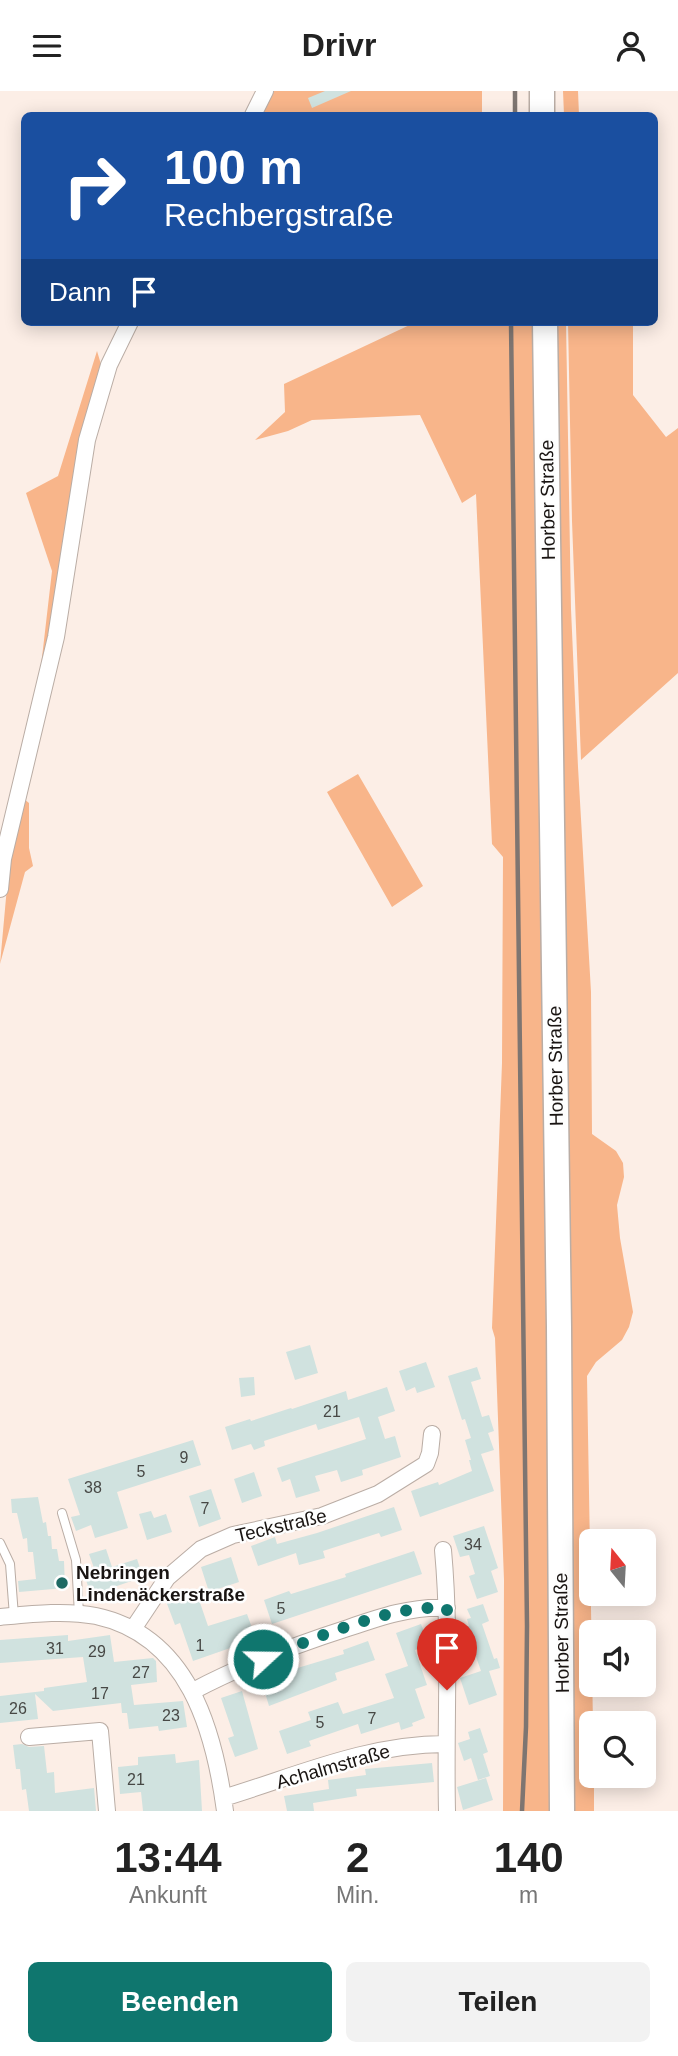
<!DOCTYPE html>
<html lang="de">
<head>
<meta charset="utf-8">
<style>
  body { margin:0; font-family:Helvetica,sans-serif; background:#f2f2f2; color:#222; height:100vh; display:flex; flex-direction:column; font-size:26px; white-space:nowrap }
  * { box-sizing:border-box; margin:0 }
  p { font-size:23px; color:#767676 }
  .icon { flex:none; width:38px; height:38px; fill:none; stroke:currentColor; stroke-width:2; stroke-linecap:round; stroke-linejoin:round }
  .map { position:relative; height:1720px; overflow:hidden }
  .drawer { display:flex; flex-direction:column; background:#fff; flex:1 }
  .drawer>* { flex:none }
  .banner { position:absolute; left:21px; top:21px; width:637px; height:214px; border-radius:10px; box-shadow:0 4px 18px #0003; background:#1a4fa0; color:#fff; overflow:hidden }
  .needle { width:46px; rotate:342deg }
  .controls { position:absolute; left:579px; top:1438px; display:grid; gap:14px }
  .controls a { display:grid; place-items:center; width:77px; height:77px; border-radius:10px; background:#fff; box-shadow:0 4px 18px #0003; font-size:35px }
  .pin { position:absolute; display:grid; place-items:center; width:60px; height:60px; color:#fff; margin:-72px -30px; border-radius:50% 50% 50% 0; rotate:-45deg; box-shadow:0 0 7px #0007 }
  .pin .icon { rotate:45deg }
  .me { position:absolute; width:77px; margin:-38px; rotate:69deg; stroke-linejoin:round; filter:drop-shadow(0 0 5px #0008) }
  .turn { display:flex; align-items:center; gap:24px; height:147px; padding:0 28px; font-size:32px }
  .turn .icon { width:91px; height:91px; stroke-width:2.5 }
  .turn b { display:block; font-size:49px; line-height:60px }
  .then { display:flex; align-items:center; height:66px; padding:0 28px; background:#0003; gap:14px; font-size:26px }
  .eta { display:flex; justify-content:space-evenly; align-items:center; height:119px; text-align:center }
  .eta b { font-size:42px; font-weight:600; line-height:49px }
  .action { display:flex; gap:14px; margin-top:auto; padding:14px 28px }
  .action a { flex:1; height:80px; border-radius:10px; background:#0f766e; color:#fff; font-size:28px; font-weight:600; line-height:80px; text-align:center }
  .action a+a { background:#f2f2f2; color:#222 }
  header { display:flex; justify-content:space-between; align-items:center; height:91px; padding:0 28px; background:#fff; font-size:32px; font-weight:600 }
  .map>svg:first-child { display:block }
  .green { fill:#f8b58a }
  .building { fill:#d0e2df }
  .lines { fill:none; stroke-linecap:round; stroke-linejoin:round }
  .lane-casing { stroke:#baada5; stroke-width:10 }
  .street-casing { stroke:#baada5; stroke-width:18 }
  .primary-casing { stroke:#baada5; stroke-width:27 }
  .lane { stroke:#fff; stroke-width:8 }
  .street { stroke:#fff; stroke-width:16 }
  .primary { stroke:#fff; stroke-width:24 }
  .rail { stroke:#7e7571; stroke-width:4.5 }
  .route { stroke:#0f766e; stroke-width:12; stroke-dasharray:0 21.6 }
  .poi-dot { fill:#1f6a64; stroke:#fefefe; stroke-width:2.5 }
  .labels { text-anchor:middle; stroke-width:5; stroke-linejoin:round; paint-order:stroke }
  .number-label { font-size:16px; fill:#474845 }
  .street-label { font-size:19px; fill:#191412; stroke:#fefefe }
  .poi-label { font-size:19px; font-weight:bold; fill:#191412; stroke:#fefefe; text-anchor:start }
</style>
</head>
<body>
<header><svg class="icon" aria-label="menu" viewBox="0 0 24 24"><path d="M4 6h16M4 12h16M4 18h16"/></svg>Drivr<svg class="icon" aria-label="person" viewBox="0 0 24 24"><circle cx="12" cy="8" r="4"/><path d="M4 21q1-7 8-7t8 7"/></svg></header>
<div class="map">
<svg width="678" height="1720" viewBox="0 0 678 1720">
  <rect width="100%" height="100%" fill="#fceee6"/>
  <path class="green" d="M274,0H482V24H262Z
    M563,0H578L579,24H564Z
    M416,231H566L571,518L578,676L591,901L592,1043L616,1060L623,1072L624,1086L617,1114L620,1147L633,1221L629,1236L622,1249L596,1271L587,1285L593,1633L592,1685H594V1720H503L504,1489L495,1247L492,1237L502,972L503,766L492,753L476,403L462,412L420,324L312,329L288,340L255,349L285,321L284,293Z
    M568,231H633V304L666,346L678,337V582L581,669L572,430Z
    M97,260L103,280L62,490L41,575L52,480L26,402L58,385Z
    M358,683L423,795L392,816L327,701Z
    M24,708L29,712V757L33,775L25,781L0,873L10,763Z"/>
  <path class="building" d="M325,0H351L312,17L308,7Z
    M310,1254L318,1282L295,1289L286,1261Z
    M426,1271L435,1296L417,1302L415,1296L406,1300L399,1280Z
    M477,1276L481,1288L471,1291L482,1326L489,1324L494,1340L488,1342L494,1359L481,1363L494,1400L420,1426L411,1400L438,1391L439,1394L472,1380L469,1369H471L465,1349L471,1347L465,1328L462,1329L448,1285Z
    M254,1286L255,1304L241,1306L239,1287Z
    M387,1296L395,1320L378,1326L385,1348L395,1345L401,1366L362,1379L363,1384L341,1391L337,1379L315,1385L320,1400L296,1407L290,1388L282,1391L277,1377L366,1348L359,1326L318,1339L316,1333L264,1350L265,1355L254,1359L251,1353L232,1359L225,1336L250,1328L251,1330L291,1317L292,1318L346,1300L348,1309Z
    M193,1349L201,1374L117,1401L128,1437L95,1447L91,1434L76,1440L71,1426L80,1424L68,1388Z
    M254,1381L262,1405L242,1412L234,1388Z
    M211,1398L221,1428L199,1436L189,1405Z
    M38,1406L43,1432L46,1431L48,1445H51L52,1458H57L59,1470H64L65,1497L19,1501L18,1490L36,1488L33,1461H28L27,1447L23,1448L17,1422H12L11,1408Z
    M394,1416L402,1439L381,1446L379,1442L323,1460L325,1467L299,1474L296,1462L258,1475L251,1455L275,1446L277,1453L317,1442Z
    M151,1420L154,1427L166,1423L172,1441L147,1449L139,1423Z
    M484,1435L498,1477L491,1480L498,1501L477,1508L469,1485L475,1483L469,1464L460,1466L453,1445Z
    M106,1458L112,1476L137,1468L143,1486L91,1504L83,1480L94,1477L89,1463Z
    M414,1460L422,1483L272,1533L264,1509L289,1500L291,1503L346,1486L345,1483Z
    M231,1466L239,1491L209,1501L201,1476Z
    M196,1500L208,1535L247,1523L256,1548L193,1570L180,1532L175,1534L166,1510Z
    M483,1513L489,1530L482,1533L494,1568L497,1567L500,1577L489,1580L497,1604L469,1614L460,1587L481,1580L473,1557L468,1559L461,1537L469,1535L467,1528L471,1527L467,1518Z
    M421,1533L429,1554L415,1559L427,1594L415,1598L425,1627L412,1632L413,1635L401,1639L399,1631L361,1643L358,1633L309,1650L311,1655L287,1663L279,1640L311,1629L308,1621L338,1611L343,1623L394,1607L385,1583L408,1575L396,1542Z
    M68,1544V1550L110,1544L114,1571L153,1567L156,1570L157,1591L131,1594L134,1614L183,1610L187,1636L159,1640L158,1635L129,1638L127,1622H122L121,1612L53,1620L35,1603L38,1628L0,1632V1605L44,1600V1597L87,1591L83,1566L0,1572V1549Z
    M368,1550L375,1569L335,1582L337,1589L269,1615L261,1588L344,1563L343,1559Z
    M242,1600L258,1658L235,1666L228,1647L234,1645L221,1607Z
    M480,1637L488,1661L483,1663L490,1685L478,1689L471,1667L464,1670L458,1652L470,1648L468,1641Z
    M22,1653L29,1656L44,1655L47,1682L54,1681L55,1702L94,1697L96,1720H29L26,1698L22,1699L20,1678H16L13,1654Z
    M175,1663L176,1672L199,1669L202,1720H143L141,1701L120,1703L118,1676L138,1674V1666Z
    M432,1672L434,1691L356,1698L357,1705L313,1712L314,1720H287L284,1705L329,1698L328,1689L366,1684L365,1678Z
    M486,1687L493,1709L463,1719L457,1696Z"/>
  <g class="lines">
    <defs>
      <path id="lane" d="M62,1422L76,1469L79,1523
        M0,1452L10,1473L14,1525"/>
      <path id="street" d="M253,24L265,0
        M0,798L3,768L56,546L87,349L109,274L130,231
        M443,1459C451,1546 445,1633 447,1720
        M0,1526C31,1523 65,1519 96,1525C188,1545 214,1638 225,1720
        M133,1538L167,1487L201,1458L233,1444L322,1425L378,1403L426,1373L430,1362L432,1343
        M193,1600C242,1574 295,1554 348,1537C380,1526 412,1515 447,1517
        M29,1646L100,1640L107,1720
        M223,1707C296,1685 367,1653 445,1653"/>
      <path id="primary" d="M542,0V24
        M545,231L559,1236L562,1720"/>
    </defs>
    <use href="#lane" class="lane-casing"/>
    <use href="#street" class="street-casing"/>
    <use href="#primary" class="primary-casing"/>
    <use href="#lane" class="lane"/>
    <use href="#street" class="street"/>
    <use href="#primary" class="primary"/>
    <path class="rail" d="M515,0V24
      M511,231L527,1535L526,1636L522,1720"/>
  </g>
  <g class="lines">
    <path class="route" d="M263,1568C316,1547 391,1513 447,1517V1599"/>
  </g>
  <circle class="poi-dot" cx="62" cy="1492" r="7"/>
  <g class="labels">
    <g class="number-label">
      <text x="332" y="1326">21</text>
      <text x="184" y="1372">9</text>
      <text x="141" y="1386">5</text>
      <text x="93" y="1402">38</text>
      <text x="205" y="1423">7</text>
      <text x="473" y="1459">34</text>
      <text x="281" y="1523">5</text>
      <text x="200" y="1560">1</text>
      <text x="55" y="1563">31</text>
      <text x="97" y="1566">29</text>
      <text x="141" y="1587">27</text>
      <text x="100" y="1608">17</text>
      <text x="18" y="1623">26</text>
      <text x="171" y="1630">23</text>
      <text x="372" y="1633">7</text>
      <text x="320" y="1637">5</text>
      <text x="136" y="1694">21</text>
    </g>
    <g class="street-label">
      <text transform="translate(547 409) rotate(-91)" y="7">Horber Straße</text>
      <text transform="translate(555 975) rotate(-91)" y="7">Horber Straße</text>
      <text transform="translate(281 1434) rotate(-13)" y="7">Teckstraße</text>
      <text transform="translate(561 1542) rotate(-91)" y="7">Horber Straße</text>
      <text transform="translate(333 1675) rotate(-16)" y="7">Achalmstraße</text>
    </g>
    <g class="poi-label">
      <text x="76" y="1488">Nebringen<tspan x="76" dy="22">Lindenäckerstraße</tspan></text>
    </g>
  </g>
</svg>
<div class="controls">
<a><svg class="needle" viewBox="-14 -14 28 28"><path d="M0-13l5 13h-10z" fill="#e53935"/><path d="M0 13l5-13h-10z" fill="#767676"/></svg></a>
<a><svg class="icon" aria-label="sound" viewBox="0 0 24 24"><path d="M4 9h4l5-4v14l-5-4H4zM17 9q2 3 0 6"/></svg></a>
<a><svg class="icon" aria-label="search" viewBox="0 0 24 24"><circle cx="10" cy="10" r="6"/><path d="M15 15l6 6"/></svg></a>
</div>
<div class="pin" style="left:447px;top:1599px;background:#d93025"><svg class="icon" aria-label="arrive" viewBox="0 0 24 24"><path d="M6 21V4h12l-3 4 3 4H6"/></svg></div>
<svg class="me" style="left:263px;top:1568px" viewBox="-20 -20 40 40"><circle r="17" fill="#0f766e" stroke="#fff" stroke-width="3"/><path d="M0-11L8 9 0 5-8 9z" fill="#fff"/></svg>
<div class="banner">
<div class="turn"><svg class="icon" aria-label="right" viewBox="0 0 24 24"><path d="M7 20v-9h11M14 6l5 5-5 5"/></svg><div><b>100 m</b>Rechbergstraße</div></div>
<div class="then">Dann<svg class="icon" aria-label="arrive" viewBox="0 0 24 24"><path d="M6 21V4h12l-3 4 3 4H6"/></svg></div>
</div>
</div>
<section class="drawer">
<div class="eta">
<div><b>13:44</b><p>Ankunft</p></div>
<div><b>2</b><p>Min.</p></div>
<div><b>140</b><p>m</p></div>
</div>
<div class="action"><a>Beenden</a><a>Teilen</a></div>
</section>
</body>
</html>
